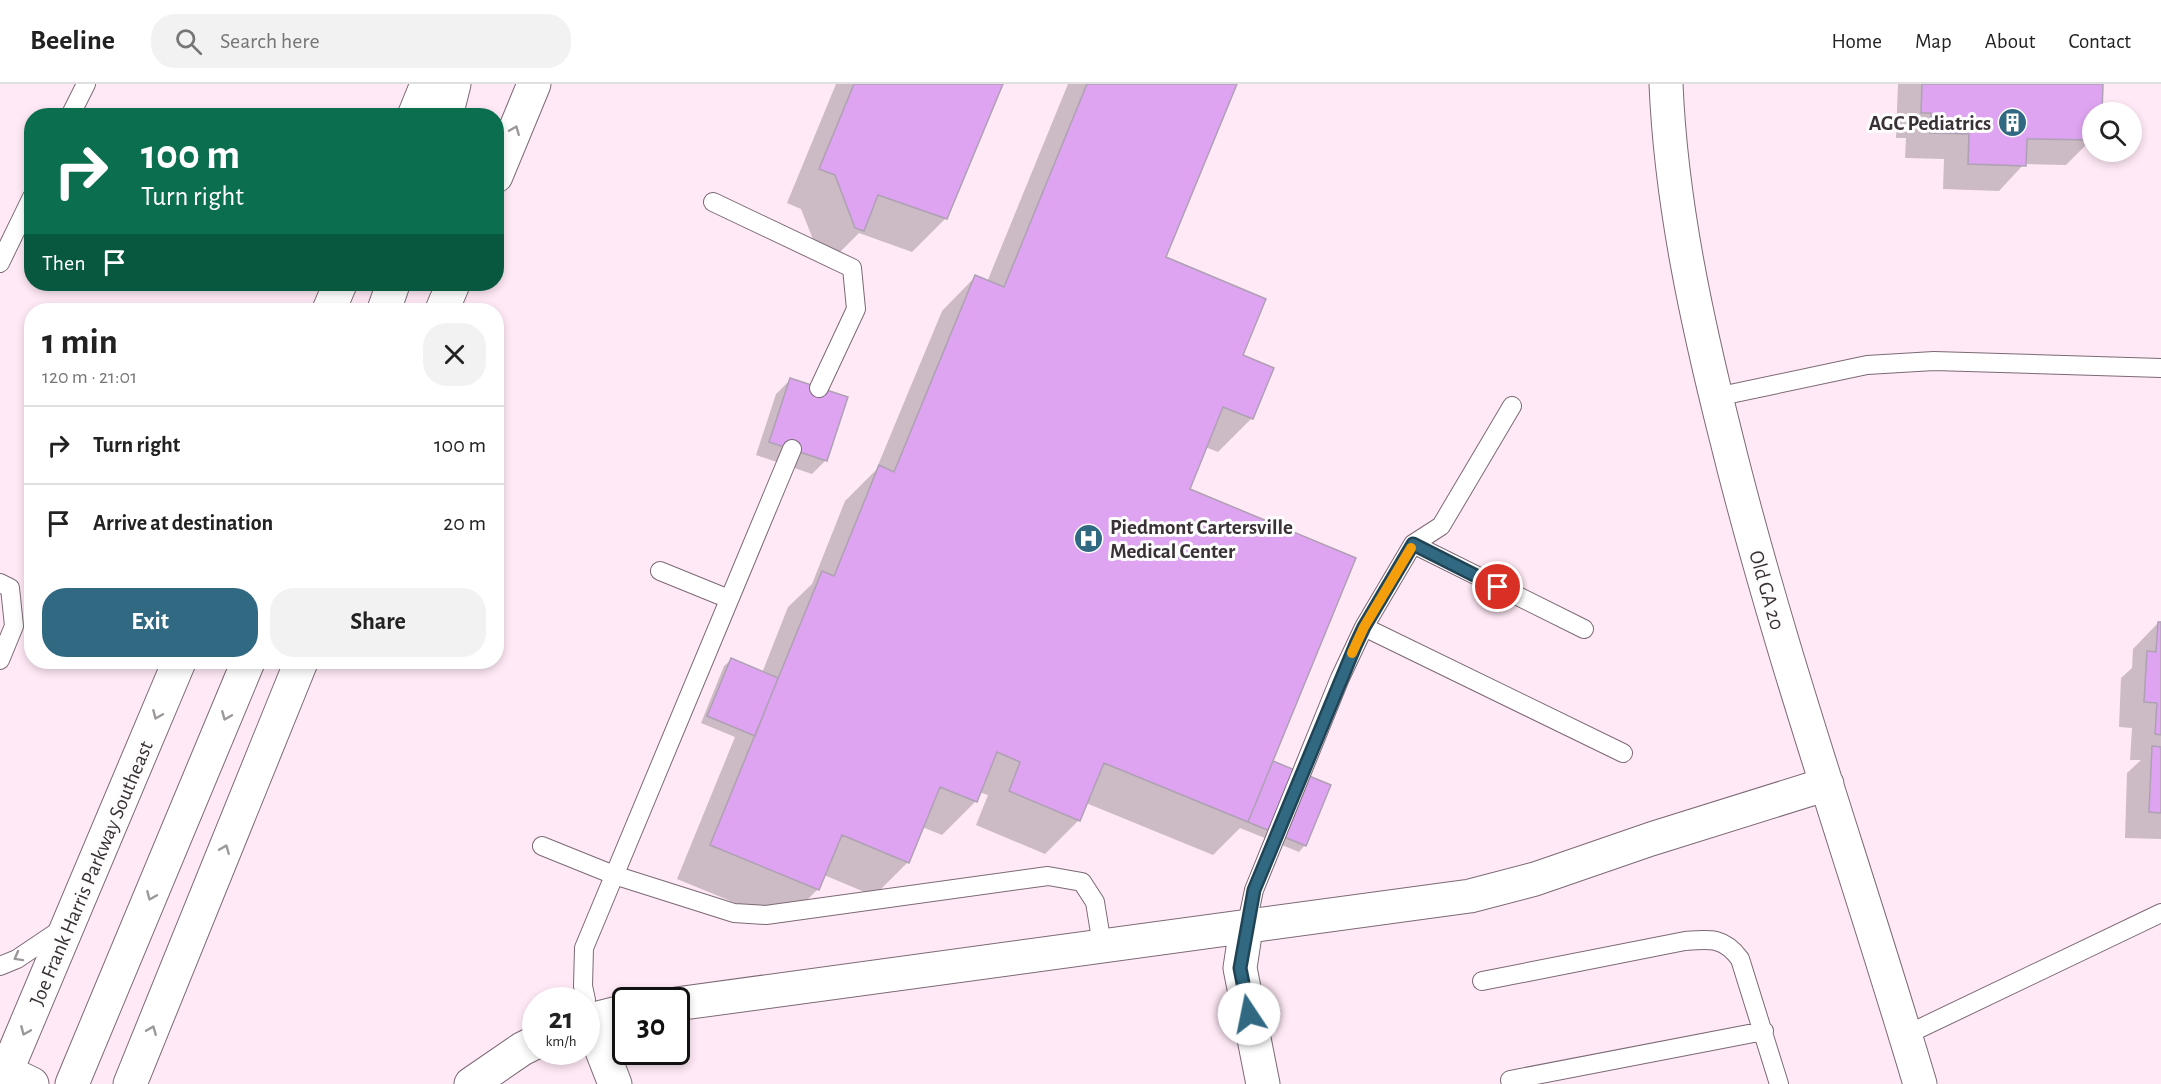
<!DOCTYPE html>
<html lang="en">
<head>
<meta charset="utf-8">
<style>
  body { margin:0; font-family:"Alegreya Sans",sans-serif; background:#f2f2f2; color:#222; height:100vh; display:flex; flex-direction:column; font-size:22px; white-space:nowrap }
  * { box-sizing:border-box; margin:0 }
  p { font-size:20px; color:#767676 }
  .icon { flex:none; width:33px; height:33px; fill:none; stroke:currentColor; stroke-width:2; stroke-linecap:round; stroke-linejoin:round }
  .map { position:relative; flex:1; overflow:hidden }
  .details { position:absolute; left:24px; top:219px; width:480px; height:366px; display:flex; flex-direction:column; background:#fff; border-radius:24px; box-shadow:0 3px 9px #0003 }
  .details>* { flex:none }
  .top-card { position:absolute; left:24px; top:24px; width:480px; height:183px; border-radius:24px; box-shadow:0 3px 9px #0003; background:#0b6e4f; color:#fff; overflow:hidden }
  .controls { position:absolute; left:2082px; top:18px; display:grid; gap:12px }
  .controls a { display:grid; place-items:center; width:60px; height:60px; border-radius:50%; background:#fff; box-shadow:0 3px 9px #0003; font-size:30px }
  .speed { position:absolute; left:522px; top:903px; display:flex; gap:12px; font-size:30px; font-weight:700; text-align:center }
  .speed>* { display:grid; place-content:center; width:78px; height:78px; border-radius:50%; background:#fff; box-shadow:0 3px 9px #0003; line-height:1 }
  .speed small { font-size:15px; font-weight:400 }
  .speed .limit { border:3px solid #111; border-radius:9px; background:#fff; color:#111 }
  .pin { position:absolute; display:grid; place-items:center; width:51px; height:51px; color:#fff; margin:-26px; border:3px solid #fff; border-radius:50%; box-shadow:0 2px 6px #0007 }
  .me { position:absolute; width:66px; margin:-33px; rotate:349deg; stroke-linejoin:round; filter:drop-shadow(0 0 4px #0008) }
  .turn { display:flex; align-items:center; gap:21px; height:126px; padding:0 18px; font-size:27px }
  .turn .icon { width:78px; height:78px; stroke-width:2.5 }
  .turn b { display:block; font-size:42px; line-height:51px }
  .then { display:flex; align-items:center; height:57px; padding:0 18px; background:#0003; gap:12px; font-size:22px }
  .round { display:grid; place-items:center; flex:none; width:63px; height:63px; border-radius:24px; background:#f2f2f2 }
  .headline { display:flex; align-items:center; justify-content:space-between; height:102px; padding:0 18px }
  h1 { font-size:36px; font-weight:600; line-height:45px }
  .button { display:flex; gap:12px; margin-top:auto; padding:12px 18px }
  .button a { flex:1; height:69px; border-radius:24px; background:#316983; color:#fff; font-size:24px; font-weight:600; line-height:69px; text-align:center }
  .button a+a { background:#f2f2f2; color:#222 }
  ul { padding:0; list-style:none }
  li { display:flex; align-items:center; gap:18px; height:78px; padding:0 18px; border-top:2px solid #e0e0e0 }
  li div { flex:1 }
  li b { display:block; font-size:22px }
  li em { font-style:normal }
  header { display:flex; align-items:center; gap:36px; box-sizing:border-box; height:84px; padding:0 30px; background:#fff; border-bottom:2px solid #e0e0e0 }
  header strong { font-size:28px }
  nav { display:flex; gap:33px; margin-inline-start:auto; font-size:21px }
  .search { width:420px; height:54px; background:#f2f2f2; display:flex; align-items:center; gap:15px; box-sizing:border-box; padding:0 21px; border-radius:24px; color:#767676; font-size:22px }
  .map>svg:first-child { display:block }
  .shadow { fill:#0003 }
  .building { fill:#dea4f1; stroke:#aea1b3; stroke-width:1.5 }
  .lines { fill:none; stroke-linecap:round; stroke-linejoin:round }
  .lane-casing { stroke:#7c6975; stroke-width:20 }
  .street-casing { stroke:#7c6975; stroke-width:35 }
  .primary-casing { stroke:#7c6975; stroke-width:35 }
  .lane { stroke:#fff; stroke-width:18 }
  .street { stroke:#fff; stroke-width:33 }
  .primary { stroke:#fff; stroke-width:33 }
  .oneway { stroke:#9c989a }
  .route-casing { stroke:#204455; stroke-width:15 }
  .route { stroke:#316983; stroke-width:10 }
  .slow { stroke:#f59e0b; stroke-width:10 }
  .labels { text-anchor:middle; stroke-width:6; stroke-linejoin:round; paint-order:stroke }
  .poi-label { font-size:21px; font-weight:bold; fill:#393136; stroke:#fdfdfd; text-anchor:end }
  .street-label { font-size:21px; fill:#393136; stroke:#fdfdfd }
</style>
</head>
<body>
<header>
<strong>Beeline</strong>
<div class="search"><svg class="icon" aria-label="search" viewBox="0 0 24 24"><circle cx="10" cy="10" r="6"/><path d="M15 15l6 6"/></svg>Search here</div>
<nav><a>Home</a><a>Map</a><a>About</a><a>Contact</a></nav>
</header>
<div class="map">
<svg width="2161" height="1000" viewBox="0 0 2161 1000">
  <rect width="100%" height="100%" fill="#ffe9f6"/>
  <path class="shadow" d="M836,0H1002L946,134L912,168L859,149L828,180L822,178L801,125L787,119Z
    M1068,0H1236L1165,174L1241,272L1252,334L1218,368L1205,363L1188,406L1268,684L1273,679L1305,761L1299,768L1240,744L1213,771L1086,719L1079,736L1045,770L976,741L988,711L979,708L975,718L942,751L922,743L908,778L874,812L824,791L818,805L784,839L677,795L735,653L701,639L724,582L731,576L762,589L788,523L812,500L845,417L876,386L942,227L975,193L987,198Z
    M1898,0H2101L2100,28H2092L2091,56L2066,81L2024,80L1999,107L1943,105L1944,75L1905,74L1906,54H1896Z
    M790,296L826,376L812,390L756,371L776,310Z
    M2158,539H2161V755L2125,754L2127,689L2141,676H2130L2132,644L2119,643L2121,594L2132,584L2133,565Z"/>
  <path class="building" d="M854,0H1003L947,135L878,111L864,147L855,144L835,91L819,85Z
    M1087,0H1237L1166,173L1266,215L1243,271L1274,284L1253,335L1223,323L1190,405L1356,474L1248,738L1104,679L1080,737L1009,707L1020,678L997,668L977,718L940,703L909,779L842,751L819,806L710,761L822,487L834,492L879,381L894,388L975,191L1004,203Z
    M1922,0H2103L2102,28H2092V56L2027,55L2026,82L1968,80L1969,50L1930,49L1931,29H1921Z
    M790,294L848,313L827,377L769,358Z
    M2158,538H2161V651L2155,650L2157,619L2144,618L2147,567L2156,568Z
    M731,574L778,594L755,652L707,632Z
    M2152,662L2161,663V729L2149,728Z
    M1273,677L1331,701L1306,762L1248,738Z"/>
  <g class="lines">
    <defs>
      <path id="lane" d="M70,32L86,0
        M713,118L852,184L856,225L819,304
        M0,179L32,113
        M1716,313L1867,281L1934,277L2161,284
        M1413,460L1584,545
        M660,487L729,515
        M0,499L10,504L14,542L0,576
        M1364,543L1623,669
        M542,762L614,791L734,829L766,831L1048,792L1082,798L1095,818L1102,861
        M1246,844L1254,806L1340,594L1364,543L1413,460L1441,442L1512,322
        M0,882L17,875L63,844
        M1482,897L1685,857C1710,855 1724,853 1740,875L1779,1000
        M586,916L583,902L584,864L792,365
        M1906,951L2161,829
        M1510,996L1764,947"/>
      <path id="street" d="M1666,0C1671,119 1697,238 1726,353C1780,572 1856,784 1920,1000
        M1246,844L1240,884L1263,1000
        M676,920L1470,812L1535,795L1651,755L1827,700
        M590,936L615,1000
        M586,937L626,927
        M7,988L32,1000
        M471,1000L522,965L536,958"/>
      <path id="primary" d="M414,32L427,0
        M446,32L454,0
        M496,92L534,0
        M329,226L340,200
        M384,226L393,200
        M442,226L453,200
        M1,1000L179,578
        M72,1000L248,578
        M130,1000L301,578"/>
    </defs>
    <use href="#lane" class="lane-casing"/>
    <use href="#street" class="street-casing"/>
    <use href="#primary" class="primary-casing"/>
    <use href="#lane" class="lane"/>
    <use href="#street" class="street"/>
    <use href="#primary" class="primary"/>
  </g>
  <defs><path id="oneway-chevron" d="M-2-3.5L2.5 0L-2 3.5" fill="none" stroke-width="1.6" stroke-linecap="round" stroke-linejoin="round" transform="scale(1.5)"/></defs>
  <g class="oneway">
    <use href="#oneway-chevron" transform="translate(515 46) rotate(-68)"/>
    <use href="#oneway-chevron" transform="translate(157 631) rotate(113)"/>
    <use href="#oneway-chevron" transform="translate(226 632) rotate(112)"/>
    <use href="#oneway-chevron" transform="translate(225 765) rotate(-68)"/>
    <use href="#oneway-chevron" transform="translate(151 812) rotate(113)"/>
    <use href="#oneway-chevron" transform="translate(18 873) rotate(151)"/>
    <use href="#oneway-chevron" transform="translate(152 946) rotate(-68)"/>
    <use href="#oneway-chevron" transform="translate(25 947) rotate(113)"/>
  </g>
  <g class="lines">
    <defs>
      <path id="route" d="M1249,930L1240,884L1254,806L1356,560L1364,543L1413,460L1498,503"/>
    </defs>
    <use href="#route" class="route-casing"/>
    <use href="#route" class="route"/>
    <path class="slow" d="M1352,569L1364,543L1411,464"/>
  </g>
  <defs>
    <symbol id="building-disc" viewBox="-11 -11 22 22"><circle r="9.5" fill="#316983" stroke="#fdfdfd"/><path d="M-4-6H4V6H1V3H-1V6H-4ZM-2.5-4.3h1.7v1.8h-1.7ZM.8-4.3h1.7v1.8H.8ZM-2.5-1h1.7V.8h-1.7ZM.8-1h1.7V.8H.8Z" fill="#fff"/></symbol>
    <symbol id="hospital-disc" viewBox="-11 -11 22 22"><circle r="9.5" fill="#316983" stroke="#fdfdfd"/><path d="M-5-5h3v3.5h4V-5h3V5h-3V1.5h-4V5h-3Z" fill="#fff"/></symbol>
  </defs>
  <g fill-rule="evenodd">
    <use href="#building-disc" x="1996" y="22" width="33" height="33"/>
    <use href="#hospital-disc" x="1072" y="438" width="33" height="33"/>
  </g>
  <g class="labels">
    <g class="poi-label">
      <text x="1991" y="46">AGC Pediatrics</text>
      <text x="1110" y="450" text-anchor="start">Piedmont Cartersville<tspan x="1110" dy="24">Medical Center</tspan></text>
    </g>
    <g class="street-label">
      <text transform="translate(1767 506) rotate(74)" y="7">Old GA 20</text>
      <text transform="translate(91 789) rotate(-67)" y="7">Joe Frank Harris Parkway Southeast</text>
    </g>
  </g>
</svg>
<div class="controls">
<a><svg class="icon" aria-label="search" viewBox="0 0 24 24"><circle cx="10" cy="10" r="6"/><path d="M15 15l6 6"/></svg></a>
</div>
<div class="speed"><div>21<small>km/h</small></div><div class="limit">30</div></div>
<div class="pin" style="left:1498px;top:503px;background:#d93025"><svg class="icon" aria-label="arrive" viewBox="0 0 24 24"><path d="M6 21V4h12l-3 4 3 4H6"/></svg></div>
<svg class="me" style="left:1249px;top:930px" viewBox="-20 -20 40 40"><circle r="19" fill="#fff"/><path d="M0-13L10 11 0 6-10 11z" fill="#316983"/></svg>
<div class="top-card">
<div class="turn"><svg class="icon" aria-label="right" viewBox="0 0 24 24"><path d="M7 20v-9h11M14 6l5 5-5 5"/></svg><div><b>100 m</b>Turn right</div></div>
<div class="then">Then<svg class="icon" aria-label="arrive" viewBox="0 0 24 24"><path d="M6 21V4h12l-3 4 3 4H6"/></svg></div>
</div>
<section class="details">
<div class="headline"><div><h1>1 min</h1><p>120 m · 21:01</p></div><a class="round"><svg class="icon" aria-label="close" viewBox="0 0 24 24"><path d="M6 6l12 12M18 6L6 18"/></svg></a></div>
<ul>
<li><svg class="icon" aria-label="right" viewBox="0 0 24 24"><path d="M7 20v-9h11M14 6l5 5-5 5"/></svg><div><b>Turn right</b></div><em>100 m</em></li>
<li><svg class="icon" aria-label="arrive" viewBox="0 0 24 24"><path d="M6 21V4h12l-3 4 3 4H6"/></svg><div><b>Arrive at destination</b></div><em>20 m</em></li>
</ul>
<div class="button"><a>Exit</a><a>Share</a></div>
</section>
</div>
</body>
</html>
